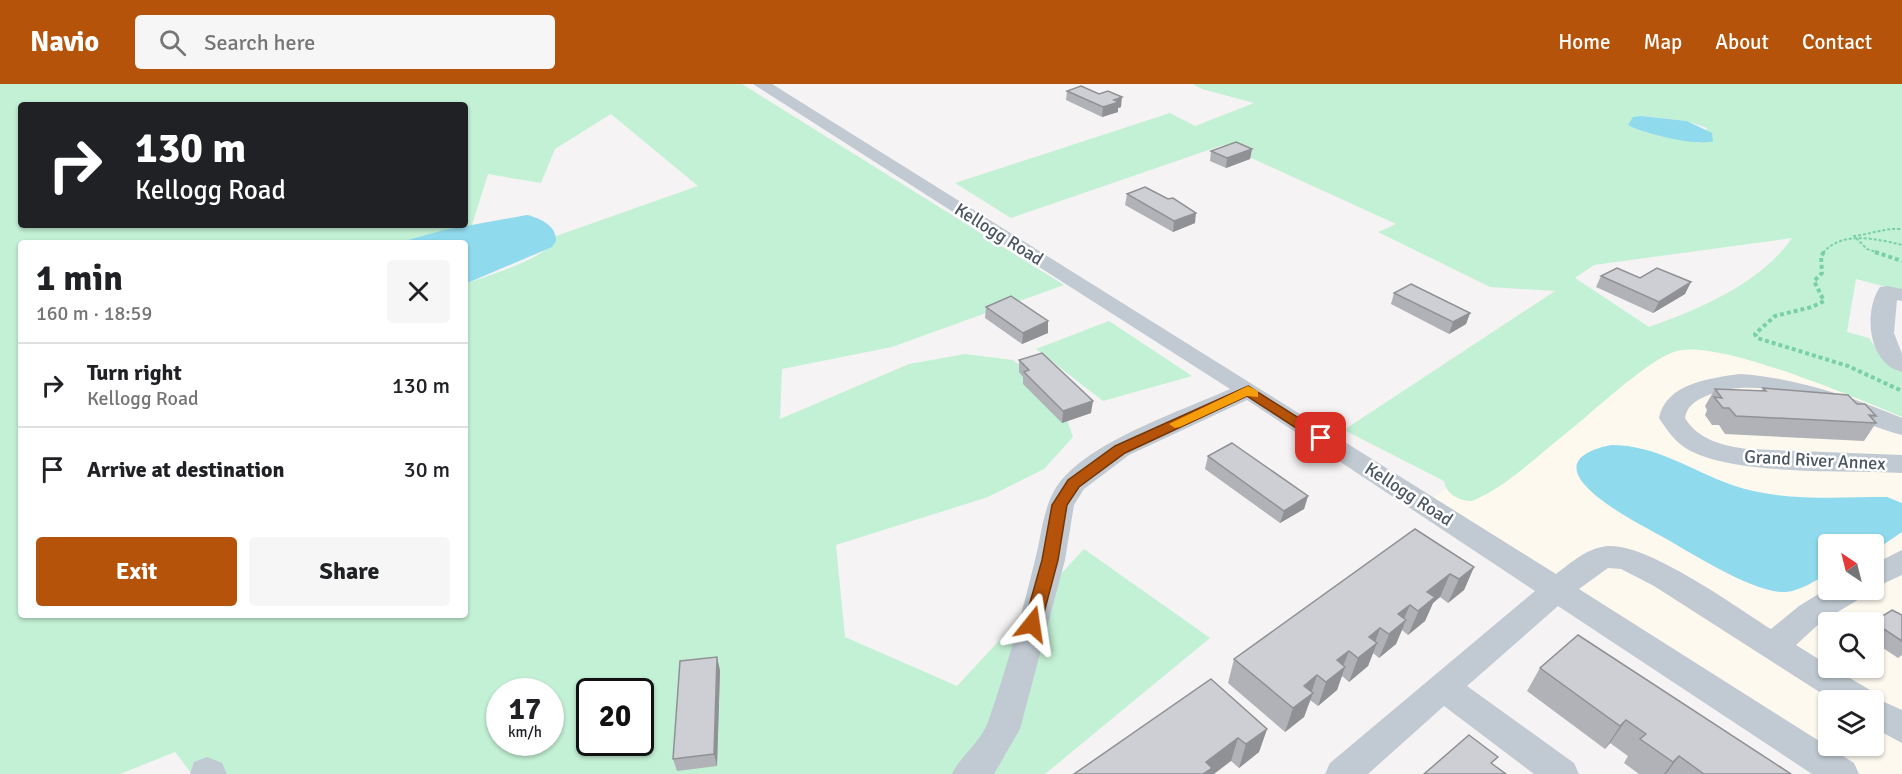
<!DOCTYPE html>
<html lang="en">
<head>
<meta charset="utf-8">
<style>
  body { margin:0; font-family:Signika,sans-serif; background:#f6f6f6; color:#202124; height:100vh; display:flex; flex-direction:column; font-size:22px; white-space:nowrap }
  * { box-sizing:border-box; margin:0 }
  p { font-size:20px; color:#757577 }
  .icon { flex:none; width:33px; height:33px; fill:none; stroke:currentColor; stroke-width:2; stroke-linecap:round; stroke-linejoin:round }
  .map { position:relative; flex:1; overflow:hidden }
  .drawer { position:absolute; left:18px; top:156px; width:450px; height:378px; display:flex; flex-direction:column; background:#fff; border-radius:6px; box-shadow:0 2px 4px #0004 }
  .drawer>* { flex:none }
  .top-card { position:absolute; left:18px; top:18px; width:450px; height:126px; border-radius:6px; box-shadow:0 2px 4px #0004; background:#202124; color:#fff; overflow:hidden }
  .needle { width:39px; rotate:325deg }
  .buttons { position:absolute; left:1818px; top:450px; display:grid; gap:12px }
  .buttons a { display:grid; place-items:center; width:66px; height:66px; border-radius:6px; background:#fff; box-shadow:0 2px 4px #0004; font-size:30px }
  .speed { position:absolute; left:486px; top:594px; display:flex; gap:12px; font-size:30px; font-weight:700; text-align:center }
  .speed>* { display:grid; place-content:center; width:78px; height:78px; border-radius:50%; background:#fff; box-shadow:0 2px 4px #0004; line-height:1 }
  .speed small { font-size:15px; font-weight:400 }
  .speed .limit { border:3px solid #111; border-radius:9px; background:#fff; color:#111 }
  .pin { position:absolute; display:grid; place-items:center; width:51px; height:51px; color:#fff; margin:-26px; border-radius:12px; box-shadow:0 3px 9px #0006 }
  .me { position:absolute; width:66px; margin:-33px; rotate:15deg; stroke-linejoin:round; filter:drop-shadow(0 0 4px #0008) }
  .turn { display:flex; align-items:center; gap:21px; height:126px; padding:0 18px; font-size:27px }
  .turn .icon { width:78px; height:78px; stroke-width:2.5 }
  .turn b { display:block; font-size:42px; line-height:51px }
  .round { display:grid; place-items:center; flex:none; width:63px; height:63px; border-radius:6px; background:#f6f6f6 }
  .headline { display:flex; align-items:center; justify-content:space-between; height:102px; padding:0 18px }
  h1 { font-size:36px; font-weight:800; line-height:45px }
  .primary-button { display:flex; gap:12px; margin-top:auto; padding:12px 18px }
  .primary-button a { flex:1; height:69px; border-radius:6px; background:#b45309; color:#fff; font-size:24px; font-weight:800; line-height:69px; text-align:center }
  .primary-button a+a { background:#f6f6f6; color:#202124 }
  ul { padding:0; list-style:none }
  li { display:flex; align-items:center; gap:18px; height:84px; padding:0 18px; border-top:2px solid #e0e0e0 }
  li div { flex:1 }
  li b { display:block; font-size:22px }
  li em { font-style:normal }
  header { display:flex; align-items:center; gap:36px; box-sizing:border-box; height:84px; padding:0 30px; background:#b45309; color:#fff }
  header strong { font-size:28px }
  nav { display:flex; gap:33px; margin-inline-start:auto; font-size:21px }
  .search { width:420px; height:54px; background:#f6f6f6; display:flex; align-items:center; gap:15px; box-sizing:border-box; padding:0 21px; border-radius:6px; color:#757577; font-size:22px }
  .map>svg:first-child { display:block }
  .commercial { fill:#fdf9ef; fill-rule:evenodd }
  .green { fill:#c3f1d5; fill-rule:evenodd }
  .water { fill:#90daee }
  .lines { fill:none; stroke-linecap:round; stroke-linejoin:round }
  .path-far1 { stroke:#7ad0a6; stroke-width:2; stroke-dasharray:3 2; stroke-linecap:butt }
  .path { stroke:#7ad0a6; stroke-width:4; stroke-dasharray:4 3; stroke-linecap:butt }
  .minor { fill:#c1cad2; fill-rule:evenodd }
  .wall { fill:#b0b2b7 }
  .shaded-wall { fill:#909195 }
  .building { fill:#cdcfd5; stroke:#909195; stroke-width:1.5 }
  .route { fill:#b45309; stroke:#753606; stroke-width:1.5 }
  .slow { fill:#f59e0b }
  .labels { text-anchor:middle; stroke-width:5; stroke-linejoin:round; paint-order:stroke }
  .street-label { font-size:18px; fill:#4a5661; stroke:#fff }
</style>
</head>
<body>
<header>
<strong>Navio</strong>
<div class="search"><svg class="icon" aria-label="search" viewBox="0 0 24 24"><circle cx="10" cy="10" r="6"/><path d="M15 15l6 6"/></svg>Search here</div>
<nav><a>Home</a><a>Map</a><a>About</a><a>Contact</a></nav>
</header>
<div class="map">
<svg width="1902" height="690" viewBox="0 0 1902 690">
  <rect width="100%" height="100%" fill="#f5f3f3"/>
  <path class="commercial" d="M1675,241L1902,324V690H1856L1428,417ZM1828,460H1874V506H1828ZM1828,538H1874V584H1828ZM1828,616H1874V662H1828Z"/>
  <path class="green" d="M0,0H742L1064,201L892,263L782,285L780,335L909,280L965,270L1013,276L1057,307L1073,353L1044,385L988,413L836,461L845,553L957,602L1084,465L1210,554L1045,690H192L175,668L120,690H0ZM21,21H465V141H21ZM611,30L698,102L556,152C555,172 484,193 465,200V531H21V159H397L472,141L488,90L541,99L555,65ZM500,608H550V658H500ZM590,608H640V658H590Z
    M1193,0H1902V207L1856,195L1847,248L1869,254L1883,275L1902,288V333C1858,315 1719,255 1677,267C1649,274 1590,331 1564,351C1535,374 1506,403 1472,417C1459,417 1446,410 1444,397L1344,346L1555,207L1490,203L1378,148L1396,140L1223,61L1011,134L955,99L1170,29L1195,42L1254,19L1202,5ZM1641,32L1687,37L1707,44L1700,59L1644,48ZM1792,154C1761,199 1700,225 1649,243L1575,194L1594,181Z
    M1109,237L1192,292L1103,317L1036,265Z"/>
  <path class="water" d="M1641,32L1687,37L1712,49L1713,57C1699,63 1641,49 1628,41L1633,33Z
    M527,131C540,134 557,142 556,157L552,163L465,200V159H397L444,146Z
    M1611,361C1657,361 1690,386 1732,401C1781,418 1836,413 1887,413L1902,419V448L1874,467V460H1828V490C1816,496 1800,507 1786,508C1754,510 1690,468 1661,452C1632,436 1521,380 1611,361Z"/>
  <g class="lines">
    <path class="path-far1" d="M1823,169C1842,146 1877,155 1902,161
      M1879,169L1867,165L1854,152C1872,150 1883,144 1902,145"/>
    <path class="path" d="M1824,168L1821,172L1822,189L1814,197L1824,217L1812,223L1775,232L1755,250L1757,254L1848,282L1902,307
      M1875,168L1902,177"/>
    <path class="minor" d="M753,0H772L1556,490C1572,478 1587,464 1608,462C1648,459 1736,523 1771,545L1799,522L1828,504L1865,506L1861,514L1821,538L1796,561L1828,581V584H1833L1870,606L1873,613L1902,626V659L1874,644V616H1832L1654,502L1621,485L1608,484L1579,505L1854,679L1859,690H1812L1558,522L1467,602L1574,679L1579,690H1534L1444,622L1368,690H1325L1330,679L1535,507L1247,316L1129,371L1084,405L1074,421L1065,476L1020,645L994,690H952C961,671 980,659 988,638C1006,586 1022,530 1035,476C1043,446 1043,415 1065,392C1102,353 1181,327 1230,305Z
      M1888,202L1902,205V217L1897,216L1894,249L1902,270V288C1868,280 1863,228 1880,203Z
      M1740,290C1797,294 1849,312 1902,334V351C1839,335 1773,284 1706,312C1695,317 1687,322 1685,334C1698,356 1724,362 1748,365L1902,371V389C1845,386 1734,392 1687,365C1674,357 1667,346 1659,334C1666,299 1711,294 1740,290Z
      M1902,466V491L1874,504V480Z
      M207,673L222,679L227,690H190L194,678Z"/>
  </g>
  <path class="wall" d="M1067,7L1121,23L1118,24V28L1102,33L1066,16Z
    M1252,65L1250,75L1226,84L1210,77L1211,67Z
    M1127,110L1168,115L1195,139L1173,148L1125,121Z
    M1601,192L1640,194L1685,210L1653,229L1596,203Z
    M1394,209L1470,229L1466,240L1449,250L1391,220Z
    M986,223L1048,249L1022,260L985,234Z
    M1019,276L1091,329L1062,339L1023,300V293L1019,288Z
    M1763,304L1857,320L1876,332L1873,336L1876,339L1864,357L1725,350L1719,341H1712L1705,331L1707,326L1705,322L1715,305L1761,307Z
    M1208,372L1308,412L1304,425L1280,439L1205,385Z
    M1415,445L1474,483L1464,506L1448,519L1440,513L1433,519L1425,537L1408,551L1402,546L1396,560L1379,574L1373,569L1368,582L1349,598L1342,592L1337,606L1318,622L1310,616L1304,633L1285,648L1228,599L1234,575Z
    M1892,526L1902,531V571L1898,574L1874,558V538H1872Z
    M1540,584L1791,690H1639L1624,679L1628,672L1610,659L1605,665L1527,607Z
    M720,586L717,682L677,687L673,675Z
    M1267,645L1259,668L1239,684L1231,677L1074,690Z"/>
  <path class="shaded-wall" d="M1122,13L1121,23L1118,24V28L1102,33L1103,23L1114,16Z
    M1252,65L1250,75L1226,84L1227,74Z
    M1196,129L1195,139L1173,148L1174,137Z
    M1691,198L1685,210L1653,229L1659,218Z
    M1470,229L1466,240L1449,250L1453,238Z
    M1048,237V249L1022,260L1023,249Z
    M1093,317L1091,329L1062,339L1063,327Z
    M1308,412L1304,425L1280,439L1284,427Z
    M1474,483L1464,506L1448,519L1459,495Z
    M1450,490L1440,513L1433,519L1425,537L1408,551L1427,508Z
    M1410,521L1402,539L1406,536L1396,560L1379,574L1398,530Z
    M1380,544L1374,562L1377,559L1368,582L1349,598L1358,574L1369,553Z
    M1349,567L1342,585L1345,583L1337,606L1318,622L1326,598L1337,576Z
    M717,573L720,586L717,682L714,670Z
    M1317,591L1311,610L1313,609L1304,633L1285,648L1293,624L1304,602Z
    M1626,636L1610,659L1605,665L1620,642Z
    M1267,645L1259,668L1239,684L1246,660Z
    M1238,654L1231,677L1214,690H1202L1206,678Z
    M1679,672L1666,690H1664L1673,678Z"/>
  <path class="building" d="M1081,2L1099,10L1108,7L1122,13L1114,16L1119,18L1103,23L1067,7Z
    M1236,58L1252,65L1227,74L1211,67Z
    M1145,103L1168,115L1173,114L1196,129L1174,137L1127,110Z
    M1617,184L1640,194L1657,184L1691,198L1659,218L1601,192Z
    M1411,200L1470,229L1453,238L1394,209Z
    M1011,212L1048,237L1023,249L986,223Z
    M1042,269L1093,317L1063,327L1024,288L1029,286L1019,276Z
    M1763,304L1848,311L1857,320H1865L1876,332L1869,331L1876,339L1736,332L1729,324H1723L1714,313L1722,314L1715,305L1766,307Z
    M1232,359L1308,412L1284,427L1208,372Z
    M1415,445L1474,483L1459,495L1450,490L1427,508L1435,513L1418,527L1410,521L1398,530L1406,536L1389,550L1380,544L1369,553L1377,559L1358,574L1349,567L1337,576L1345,583L1326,598L1317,591L1304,602L1313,609L1293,624L1234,575Z
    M1892,526L1902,531V557L1873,538Z
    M1578,551L1791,690H1704L1679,672L1673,678L1640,655L1646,650L1626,636L1620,642L1540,584Z
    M717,573L714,670L673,675L680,577Z
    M1211,595L1267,645L1246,660L1238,654L1206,678L1212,684L1203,690H1074Z
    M1469,651L1498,673L1491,679L1506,690H1424Z"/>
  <path class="route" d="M1248,302L1326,351V357H1316L1247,312L1125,369L1079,403L1067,421L1058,476L1041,540L1038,544H1026L1024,540L1042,476L1052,421L1068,396L1115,362Z"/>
  <path class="slow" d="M1248,302L1258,307V313L1247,312L1180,343L1175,344L1169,340Z"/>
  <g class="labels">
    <g class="street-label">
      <text transform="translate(999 150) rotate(32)" y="6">Kellogg Road</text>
      <text transform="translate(1815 376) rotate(3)" y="6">Grand River Annex</text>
      <text transform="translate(1409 410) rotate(33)" y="6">Kellogg Road</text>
    </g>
  </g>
</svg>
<div class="buttons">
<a><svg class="needle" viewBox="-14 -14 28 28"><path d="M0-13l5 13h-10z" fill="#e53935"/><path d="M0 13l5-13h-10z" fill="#757577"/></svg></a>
<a><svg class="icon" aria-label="search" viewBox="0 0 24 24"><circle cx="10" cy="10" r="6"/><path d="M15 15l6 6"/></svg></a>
<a><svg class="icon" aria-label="layers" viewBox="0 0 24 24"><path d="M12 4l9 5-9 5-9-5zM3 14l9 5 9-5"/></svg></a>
</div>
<div class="speed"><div>17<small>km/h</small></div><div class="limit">20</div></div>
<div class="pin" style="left:1321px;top:354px;background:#d93025"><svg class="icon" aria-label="arrive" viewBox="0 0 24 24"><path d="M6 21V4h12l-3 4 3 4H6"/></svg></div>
<svg class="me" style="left:1032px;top:540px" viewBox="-20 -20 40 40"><path d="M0-17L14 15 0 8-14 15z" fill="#b45309" stroke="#fff" stroke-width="4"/></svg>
<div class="top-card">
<div class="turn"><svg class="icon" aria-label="right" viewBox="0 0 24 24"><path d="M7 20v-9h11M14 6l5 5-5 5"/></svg><div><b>130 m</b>Kellogg Road</div></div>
</div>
<section class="drawer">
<div class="headline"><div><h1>1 min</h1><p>160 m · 18:59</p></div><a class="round"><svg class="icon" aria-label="close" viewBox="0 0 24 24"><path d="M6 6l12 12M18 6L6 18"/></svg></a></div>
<ul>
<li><svg class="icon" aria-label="right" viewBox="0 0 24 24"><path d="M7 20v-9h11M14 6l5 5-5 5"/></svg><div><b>Turn right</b><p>Kellogg Road</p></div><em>130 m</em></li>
<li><svg class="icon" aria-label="arrive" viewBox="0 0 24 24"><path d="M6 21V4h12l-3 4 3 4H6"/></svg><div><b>Arrive at destination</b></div><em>30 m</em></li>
</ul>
<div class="primary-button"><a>Exit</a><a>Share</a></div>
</section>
</div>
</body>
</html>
